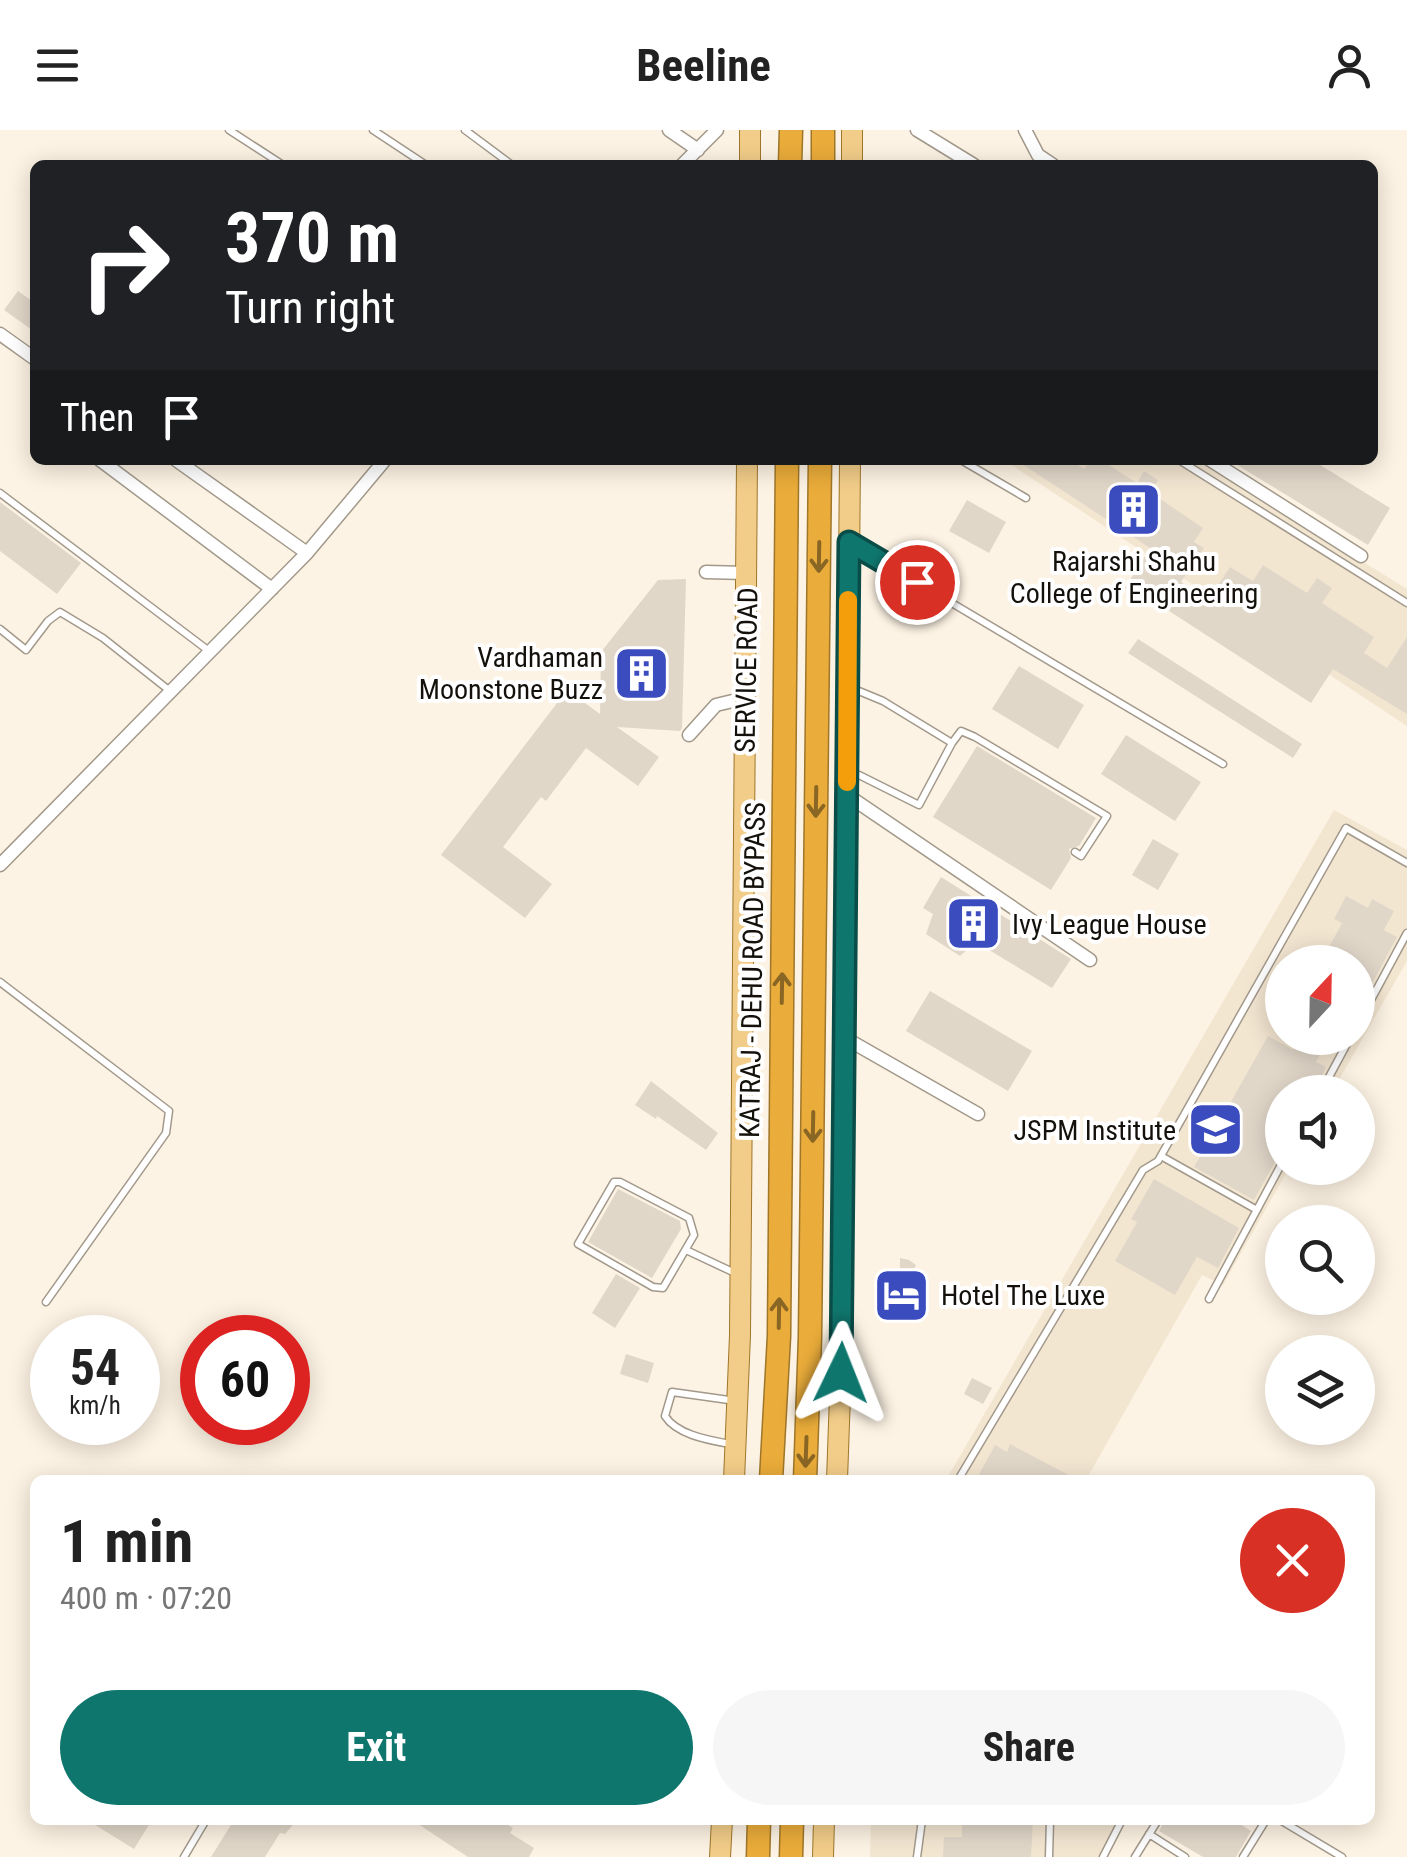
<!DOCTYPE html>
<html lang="en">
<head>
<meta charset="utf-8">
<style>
  body { margin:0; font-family:"Roboto Condensed",sans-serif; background:#f6f6f6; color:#222; height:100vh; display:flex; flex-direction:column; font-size:38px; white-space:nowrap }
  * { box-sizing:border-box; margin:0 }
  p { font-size:32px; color:#767676 }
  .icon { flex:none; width:55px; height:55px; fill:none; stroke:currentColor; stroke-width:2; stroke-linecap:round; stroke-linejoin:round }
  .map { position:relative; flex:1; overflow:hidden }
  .sheet { position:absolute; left:30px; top:1345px; width:1345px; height:350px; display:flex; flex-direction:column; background:#fff; border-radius:15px; box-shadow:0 5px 25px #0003 }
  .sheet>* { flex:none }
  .top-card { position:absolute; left:30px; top:30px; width:1348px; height:305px; border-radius:15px; box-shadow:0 5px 25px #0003; background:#202124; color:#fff; overflow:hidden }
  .needle { width:65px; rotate:22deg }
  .fabs { position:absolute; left:1265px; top:815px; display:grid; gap:20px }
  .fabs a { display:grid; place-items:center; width:110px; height:110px; border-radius:50%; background:#fff; box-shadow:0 5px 25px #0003; font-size:50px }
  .speed { position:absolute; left:30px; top:1185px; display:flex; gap:20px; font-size:50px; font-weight:700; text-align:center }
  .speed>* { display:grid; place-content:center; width:130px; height:130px; border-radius:50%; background:#fff; box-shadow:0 5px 25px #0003; line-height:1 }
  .speed small { font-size:25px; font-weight:400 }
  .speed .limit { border:15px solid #d22; background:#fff; color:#111 }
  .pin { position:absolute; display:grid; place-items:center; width:85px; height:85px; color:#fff; margin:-42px; border:5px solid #fff; border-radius:50%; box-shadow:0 2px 10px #0007 }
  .me { position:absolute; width:110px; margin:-55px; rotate:2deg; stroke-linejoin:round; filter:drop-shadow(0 0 8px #0008) }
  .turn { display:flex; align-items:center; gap:35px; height:210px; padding:0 30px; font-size:45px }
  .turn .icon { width:130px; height:130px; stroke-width:2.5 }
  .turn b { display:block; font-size:70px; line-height:85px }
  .then { display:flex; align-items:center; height:95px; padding:0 30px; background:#0003; gap:20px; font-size:38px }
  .round { display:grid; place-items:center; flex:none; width:105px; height:105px; border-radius:52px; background:#f6f6f6 }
  .overview { display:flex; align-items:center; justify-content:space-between; height:170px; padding:0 30px }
  h1 { font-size:60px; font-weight:700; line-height:75px }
  .primary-button { display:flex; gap:20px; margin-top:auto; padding:20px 30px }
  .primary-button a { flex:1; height:115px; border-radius:60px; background:#0f766e; color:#fff; font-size:40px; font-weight:700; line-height:115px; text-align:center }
  .primary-button a+a { background:#f6f6f6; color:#222 }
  header { display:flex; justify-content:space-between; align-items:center; height:130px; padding:0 30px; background:#fff; font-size:45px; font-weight:700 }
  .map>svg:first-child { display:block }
  .built { fill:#f3e6d1; fill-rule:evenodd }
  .building { fill:#e1d7c9 }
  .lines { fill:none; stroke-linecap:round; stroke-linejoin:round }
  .lane-casing { stroke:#a2998b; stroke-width:9 }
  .street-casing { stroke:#a2998b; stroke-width:15 }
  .primary-casing { stroke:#9f762a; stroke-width:22 }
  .highway-casing { stroke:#9f762a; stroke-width:25 }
  .lane { stroke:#fff; stroke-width:6 }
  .street { stroke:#fff; stroke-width:12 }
  .primary { stroke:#f2cd89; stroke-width:20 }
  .highway { stroke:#eaac3a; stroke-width:22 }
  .oneway { stroke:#8a6625 }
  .route-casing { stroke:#0a4d48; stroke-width:25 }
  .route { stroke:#0f766e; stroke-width:18 }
  .slow { stroke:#f59e0b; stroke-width:18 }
  .labels { text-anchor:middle; stroke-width:8; stroke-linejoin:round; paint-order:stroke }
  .poi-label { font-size:28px; fill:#14110c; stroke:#fff; text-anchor:end }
  .street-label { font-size:28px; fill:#14110c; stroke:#fff }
</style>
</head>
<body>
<header><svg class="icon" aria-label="menu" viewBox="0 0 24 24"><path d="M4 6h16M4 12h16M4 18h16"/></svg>Beeline<svg class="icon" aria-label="person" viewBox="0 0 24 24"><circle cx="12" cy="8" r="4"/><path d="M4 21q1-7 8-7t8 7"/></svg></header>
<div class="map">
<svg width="1407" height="1727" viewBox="0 0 1407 1727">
  <rect width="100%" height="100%" fill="#fdf3e4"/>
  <path class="built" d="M1004,330H1199L1407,459V596Z
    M1334,680L1407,720V831L1332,962H1282V1038H1289L1223,1155L1202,1145L1086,1350H946ZM1282,832H1358V908H1282Z
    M871,1690H1127L1107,1727H870Z"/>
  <path class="building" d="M18,161L35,173V202L4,180Z
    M1016,330H1070L1084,339L1091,330H1101L1137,353L1144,341L1158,350L1150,362L1203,398L1194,412L1204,418L1181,452L1208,470L1230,437L1253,451L1263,435L1307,463L1317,448L1332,458L1322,473L1374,507L1364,523L1387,538L1407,507V584L1333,539L1311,573L1146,466L1144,470L1125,458L1150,418Z
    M1229,330H1312L1390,378L1368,415Z
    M967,370L1006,392L989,423L949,401Z
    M0,372L81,433L57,464L0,421Z
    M686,449L682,598L680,601L617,597L659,627L638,656L586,618L546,671L541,667L503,717L552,754L525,788L441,725L567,560L600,584L601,522L658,450Z
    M1138,509L1302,614L1293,628L1128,523Z
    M1019,536L1084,575L1058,619L992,579Z
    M1126,605L1201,652L1175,691L1101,644Z
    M977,616L1096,688L1079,716L1069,719L1071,728L1051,760L933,687Z
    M1153,709L1179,724L1158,760L1132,745Z
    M941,747L1071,829L1052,858L976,812L960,826L926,804L933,784L923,778Z
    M1346,766L1368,778L1372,769L1394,781L1384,800L1397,807L1358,880V832H1321L1342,793L1334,789Z
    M930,861L1032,921L1008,961L906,901Z
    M1268,906L1293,920L1300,908H1329L1316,932L1326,937L1314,962H1282V1024L1276,1030L1254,1070L1194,1037Z
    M651,951L718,1003L706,1020L657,986L656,989L635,975Z
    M1154,1049L1239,1098L1218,1138L1197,1127L1175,1165L1115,1131L1137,1092L1131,1089Z
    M618,1059L680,1091L681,1099L652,1148L588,1112Z
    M900,1128L909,1130L916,1135L914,1139L922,1142L914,1166H900Z
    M616,1144L640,1158L615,1198L592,1183Z
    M626,1224L654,1233L648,1253L620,1244Z
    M972,1248L992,1258L983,1274L964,1264Z
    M1010,1314L1078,1350H976L995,1315L1007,1322Z
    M87,1690H152L134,1719Z
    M234,1690H297L285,1704L280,1703L265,1727H211Z
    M412,1690H500L513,1698L510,1703L534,1718L529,1727H468Z
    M962,1690H1033L1031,1727H943L944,1707H962Z
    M1165,1690H1234L1251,1701L1236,1727H1203L1159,1701Z"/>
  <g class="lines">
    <defs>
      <path id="lane" d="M229,0L283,35
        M373,0L426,35
        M465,0L512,35
        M961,330L1026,368
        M1179,330L1407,473
        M0,363L209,521
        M854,415L1223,634
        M0,499L26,520L48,491L60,482L103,508L170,561
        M854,559L883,571L952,613L961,601L975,607L1107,686L1081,726L1075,722
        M853,646L859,645L919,675L952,613
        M0,852L169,981L166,1003L46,1172
        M1358,894L1407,803
        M1321,962L1350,908
        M1161,1026L1257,1080
        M614,1052H620L689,1088L694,1105L663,1158L653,1157L578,1114Z
        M686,1120L735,1143
        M1209,1169L1282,1033
        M730,1314C709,1310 677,1305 665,1286L672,1262L736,1271
        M958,1350L1143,1040L1158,1031L1346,698L1407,733
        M1280,1690L1342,1727
        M1149,1704L1185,1727
        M184,1727L206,1690
        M917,1727L922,1690
        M1049,1727L1050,1690
        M1103,1727L1122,1690
        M1135,1727L1158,1690
        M1243,1727L1266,1690"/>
      <path id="street" d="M669,0L698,20
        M917,0L974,35
        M1025,0L1038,25L1053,35
        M682,35L717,0
        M0,204L35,229
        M100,330L272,459
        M176,330L307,423
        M1210,330L1361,426
        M706,442L746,443
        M689,605L716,575L745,568
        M847,665L1090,830
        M0,735L307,423L385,330
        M845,908L978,984"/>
      <path id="primary" d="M750,35V0
        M852,35V0
        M734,1350L740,1205L747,330
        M837,1350L842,1208L850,330
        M720,1727L722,1690
        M823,1727L824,1690"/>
      <path id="highway" d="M790,35L791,0
        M823,35V0
        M771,1350L779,1206L787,330
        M805,1350L810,1207L820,330
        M758,1727L759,1690
        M791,1727L792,1690"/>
    </defs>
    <use href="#lane" class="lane-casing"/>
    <use href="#street" class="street-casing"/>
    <use href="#primary" class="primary-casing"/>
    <use href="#highway" class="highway-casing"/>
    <use href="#lane" class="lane"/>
    <use href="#street" class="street"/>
    <use href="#primary" class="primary"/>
    <use href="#highway" class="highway"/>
  </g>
  <defs><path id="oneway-shaft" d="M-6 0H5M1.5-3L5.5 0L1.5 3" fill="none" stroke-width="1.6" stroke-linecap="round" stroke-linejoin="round" transform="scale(2.5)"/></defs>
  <g class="oneway">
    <use href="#oneway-shaft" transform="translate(819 427) rotate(91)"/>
    <use href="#oneway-shaft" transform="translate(816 672) rotate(91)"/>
    <use href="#oneway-shaft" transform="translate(782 858) rotate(-89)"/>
    <use href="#oneway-shaft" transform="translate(813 997) rotate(91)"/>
    <use href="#oneway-shaft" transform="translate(779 1183) rotate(-89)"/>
    <use href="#oneway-shaft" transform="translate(806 1322) rotate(92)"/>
  </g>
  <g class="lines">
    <defs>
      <path id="route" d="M841,1243L849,412L917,452"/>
    </defs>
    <use href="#route" class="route-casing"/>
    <use href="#route" class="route"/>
    <path class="slow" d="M847,652L848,470"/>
  </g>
  <defs>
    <symbol id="building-square" viewBox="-11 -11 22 22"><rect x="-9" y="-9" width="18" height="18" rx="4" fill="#3b4cbf" stroke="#fff"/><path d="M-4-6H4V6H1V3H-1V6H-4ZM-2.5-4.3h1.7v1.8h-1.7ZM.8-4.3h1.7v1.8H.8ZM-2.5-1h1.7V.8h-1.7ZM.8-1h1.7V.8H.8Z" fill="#fff"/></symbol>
    <symbol id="university-square" viewBox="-11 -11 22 22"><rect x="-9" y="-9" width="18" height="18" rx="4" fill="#3b4cbf" stroke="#fff"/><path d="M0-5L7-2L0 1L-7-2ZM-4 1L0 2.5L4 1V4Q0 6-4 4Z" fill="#fff"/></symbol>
    <symbol id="hotel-square" viewBox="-11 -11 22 22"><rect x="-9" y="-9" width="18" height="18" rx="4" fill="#3b4cbf" stroke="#fff"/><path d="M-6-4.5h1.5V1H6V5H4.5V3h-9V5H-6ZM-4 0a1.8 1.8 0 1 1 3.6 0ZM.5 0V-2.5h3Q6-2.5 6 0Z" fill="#fff"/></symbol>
  </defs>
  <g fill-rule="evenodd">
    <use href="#building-square" x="1102" y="348" width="63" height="63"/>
    <use href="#building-square" x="610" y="512" width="63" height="63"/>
    <use href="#building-square" x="942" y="762" width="63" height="63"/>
    <use href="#university-square" x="1184" y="968" width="63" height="63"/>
    <use href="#hotel-square" x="870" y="1134" width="63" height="63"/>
  </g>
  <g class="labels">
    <g class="poi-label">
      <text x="1134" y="441" text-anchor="middle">Rajarshi Shahu<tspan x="1134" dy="32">College of Engineering</tspan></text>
      <text x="603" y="537">Vardhaman<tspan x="603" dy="32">Moonstone Buzz</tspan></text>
      <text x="1012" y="804" text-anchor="start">Ivy League House</text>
      <text x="1176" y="1010">JSPM Institute</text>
      <text x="941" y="1175" text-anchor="start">Hotel The Luxe</text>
    </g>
    <g class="street-label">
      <text transform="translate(746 540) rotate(-89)" y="10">SERVICE ROAD</text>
      <text transform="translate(752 840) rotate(-89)" y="10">KATRAJ - DEHU ROAD BYPASS</text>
    </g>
  </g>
</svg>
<div class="fabs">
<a><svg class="needle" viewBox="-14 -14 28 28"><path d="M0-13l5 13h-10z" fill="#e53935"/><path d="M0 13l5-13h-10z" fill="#767676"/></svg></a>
<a><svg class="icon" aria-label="sound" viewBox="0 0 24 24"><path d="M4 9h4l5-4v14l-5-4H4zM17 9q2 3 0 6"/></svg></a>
<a><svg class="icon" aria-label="search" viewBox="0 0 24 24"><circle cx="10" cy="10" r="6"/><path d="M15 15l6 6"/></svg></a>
<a><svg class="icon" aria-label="layers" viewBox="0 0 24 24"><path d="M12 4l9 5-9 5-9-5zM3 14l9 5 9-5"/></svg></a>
</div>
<div class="speed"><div>54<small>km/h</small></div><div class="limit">60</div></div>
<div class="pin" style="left:917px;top:452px;background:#d93025"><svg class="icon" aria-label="arrive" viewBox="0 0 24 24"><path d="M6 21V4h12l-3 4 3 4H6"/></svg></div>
<svg class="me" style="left:841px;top:1243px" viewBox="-20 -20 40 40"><path d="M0-17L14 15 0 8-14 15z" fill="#0f766e" stroke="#fff" stroke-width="4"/></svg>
<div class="top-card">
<div class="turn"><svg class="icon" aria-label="right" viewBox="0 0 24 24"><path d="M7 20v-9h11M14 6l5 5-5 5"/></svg><div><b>370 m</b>Turn right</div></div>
<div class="then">Then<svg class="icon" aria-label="arrive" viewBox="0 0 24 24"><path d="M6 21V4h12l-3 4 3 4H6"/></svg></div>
</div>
<section class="sheet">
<div class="overview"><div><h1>1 min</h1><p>400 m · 07:20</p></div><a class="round" style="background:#d93025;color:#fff"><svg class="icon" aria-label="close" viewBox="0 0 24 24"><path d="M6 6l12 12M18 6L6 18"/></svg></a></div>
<div class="primary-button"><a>Exit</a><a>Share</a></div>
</section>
</div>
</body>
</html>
